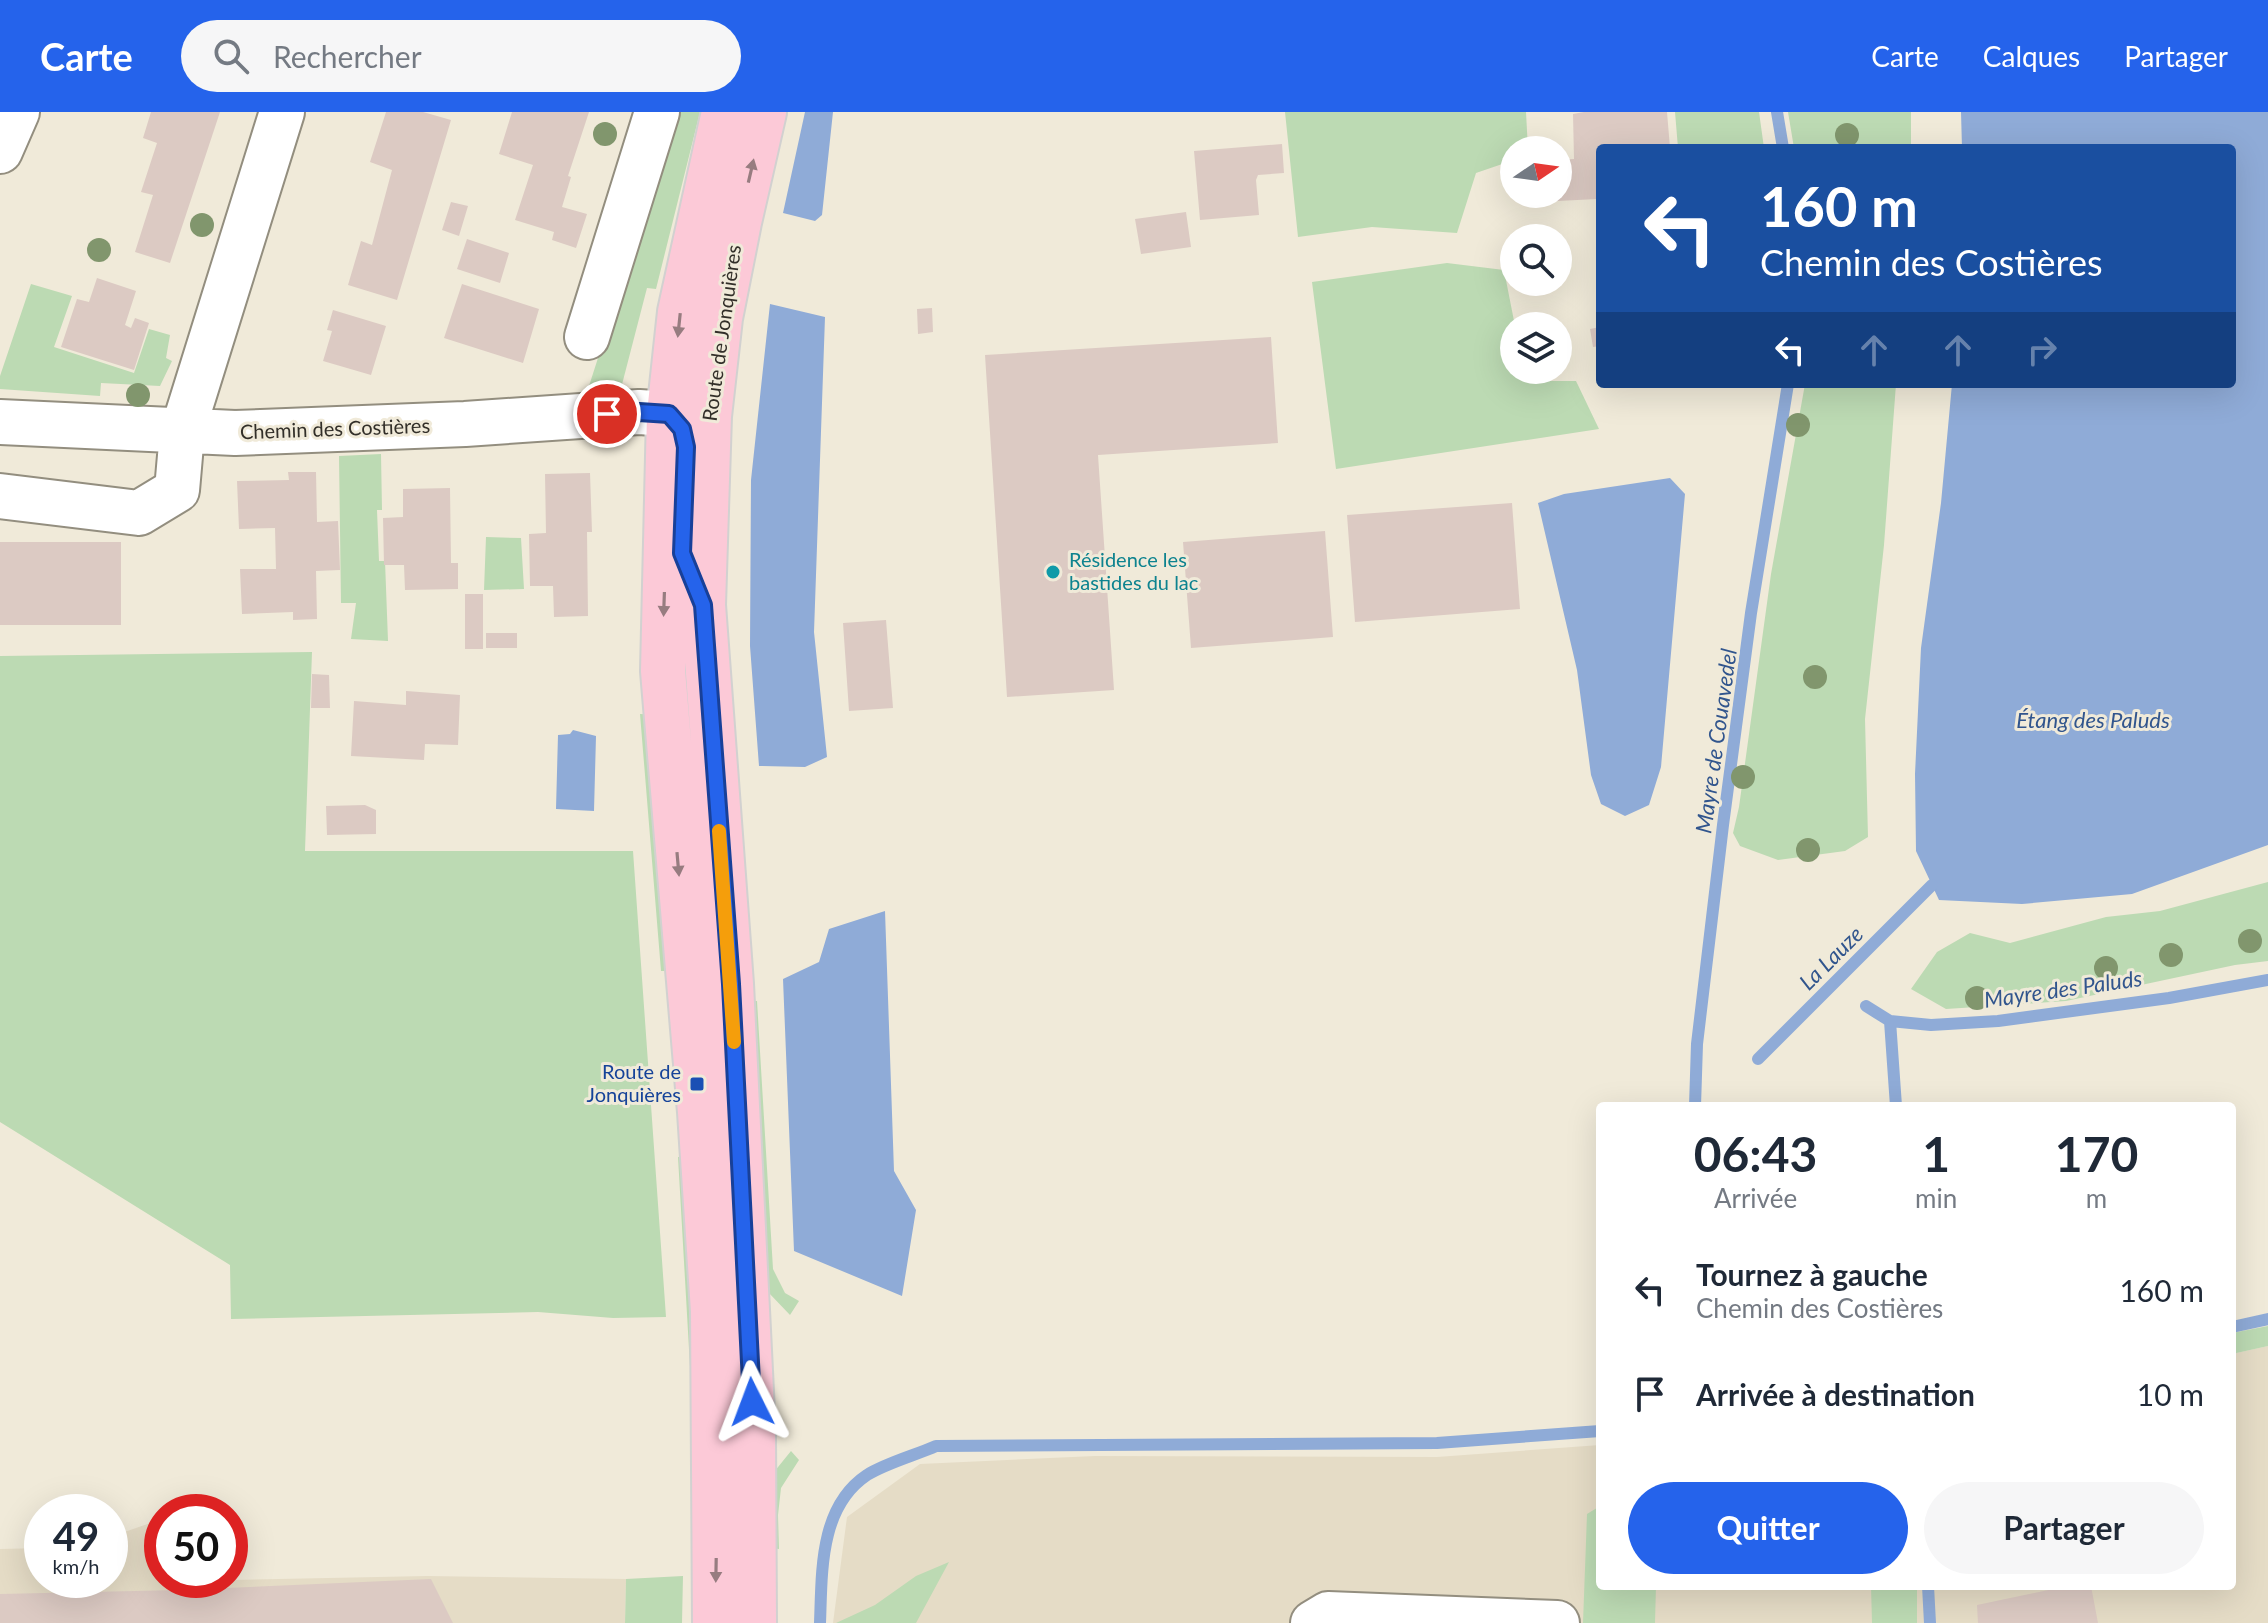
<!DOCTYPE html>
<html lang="fr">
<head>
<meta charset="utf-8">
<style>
  body { margin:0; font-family:Lato,sans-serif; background:#f6f6f7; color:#1f2937; height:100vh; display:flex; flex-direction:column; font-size:30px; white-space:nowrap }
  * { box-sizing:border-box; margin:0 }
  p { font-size:26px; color:#747a83 }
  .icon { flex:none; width:44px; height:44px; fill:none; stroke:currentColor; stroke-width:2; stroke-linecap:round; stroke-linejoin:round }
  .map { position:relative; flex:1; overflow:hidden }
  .drawer { position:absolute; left:1596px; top:990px; width:640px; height:488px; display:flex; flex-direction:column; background:#fff; border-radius:8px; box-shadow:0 8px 32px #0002 }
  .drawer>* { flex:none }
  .top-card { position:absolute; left:1596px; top:32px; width:640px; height:244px; border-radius:8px; box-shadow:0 8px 32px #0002; background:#1a4fa0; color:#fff; overflow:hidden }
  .needle { width:52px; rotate:77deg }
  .controls { position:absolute; left:1500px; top:24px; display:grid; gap:16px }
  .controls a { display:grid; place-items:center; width:72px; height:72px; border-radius:50%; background:#fff; box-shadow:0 8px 32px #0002; font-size:40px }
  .speed { position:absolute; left:24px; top:1382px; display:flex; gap:16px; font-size:40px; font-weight:700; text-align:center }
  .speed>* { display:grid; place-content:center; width:104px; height:104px; border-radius:50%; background:#fff; box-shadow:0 8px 32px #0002; line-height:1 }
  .speed small { font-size:20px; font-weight:400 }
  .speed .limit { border:12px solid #d22; background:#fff; color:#111 }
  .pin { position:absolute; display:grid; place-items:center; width:68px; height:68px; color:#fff; margin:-34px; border:4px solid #fff; border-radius:50%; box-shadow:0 2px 8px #0007 }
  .me { position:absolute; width:88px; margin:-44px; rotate:357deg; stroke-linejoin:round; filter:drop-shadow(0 0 6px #0008) }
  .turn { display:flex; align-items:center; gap:28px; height:168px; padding:0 32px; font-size:36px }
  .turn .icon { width:104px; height:104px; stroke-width:2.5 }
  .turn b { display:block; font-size:56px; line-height:68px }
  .lanes { display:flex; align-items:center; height:76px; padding:0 32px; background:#0003; justify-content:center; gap:40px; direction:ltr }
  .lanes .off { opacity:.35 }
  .eta { display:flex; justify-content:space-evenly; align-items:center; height:136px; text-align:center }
  .eta b { font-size:48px; font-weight:700; line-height:56px }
  .action { display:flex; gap:16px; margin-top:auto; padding:16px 32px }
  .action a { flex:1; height:92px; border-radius:48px; background:#2563eb; color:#fff; font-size:32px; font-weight:700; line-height:92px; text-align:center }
  .action a+a { background:#f6f6f7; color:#1f2937 }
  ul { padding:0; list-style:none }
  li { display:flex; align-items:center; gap:24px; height:104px; padding:0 32px }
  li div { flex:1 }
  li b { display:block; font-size:30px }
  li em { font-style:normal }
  header { display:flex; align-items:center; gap:48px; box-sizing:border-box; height:112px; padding:0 40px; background:#2563eb; color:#fff }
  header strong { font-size:38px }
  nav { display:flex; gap:44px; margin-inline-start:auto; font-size:28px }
  .search { width:560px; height:72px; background:#f6f6f7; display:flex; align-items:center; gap:20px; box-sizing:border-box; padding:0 28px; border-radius:44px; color:#747a83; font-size:30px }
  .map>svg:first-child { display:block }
  .built { fill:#e5dcc6 }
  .green { fill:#bcdab3 }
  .water { fill:#8fabd7 }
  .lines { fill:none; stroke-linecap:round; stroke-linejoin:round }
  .stream { stroke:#8fabd7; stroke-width:12 }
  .building { fill:#dccac3 }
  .minor-casing { stroke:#938e7f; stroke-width:48 }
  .major-casing { stroke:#d2d1d0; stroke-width:48 }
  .minor { stroke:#fff; stroke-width:44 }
  .major { stroke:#fcc9d7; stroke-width:44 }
  .tree { fill:#81966d }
  .oneway { fill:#977c80 }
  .route-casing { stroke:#184099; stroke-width:20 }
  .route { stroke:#2563eb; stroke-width:14 }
  .slow { stroke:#f59e0b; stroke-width:14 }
  .culture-dot { fill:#0f9aa8; stroke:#f0ead9; stroke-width:3 }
  .transit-dot { fill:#1a4fb4; stroke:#f0ead9; stroke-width:3 }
  .labels { text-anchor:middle; stroke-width:6; stroke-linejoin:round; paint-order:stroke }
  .street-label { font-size:20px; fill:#322f29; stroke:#f0ead9 }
  .culture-label { font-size:20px; fill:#0d838f; stroke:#f0ead9; text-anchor:start }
  .transit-label { font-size:20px; fill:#164399; stroke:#f0ead9; text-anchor:end }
  .water-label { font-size:22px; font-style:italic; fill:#31558d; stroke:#f0ead9 }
</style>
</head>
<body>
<header>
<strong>Carte</strong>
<div class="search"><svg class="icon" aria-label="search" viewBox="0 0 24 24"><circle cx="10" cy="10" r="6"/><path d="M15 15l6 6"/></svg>Rechercher</div>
<nav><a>Carte</a><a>Calques</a><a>Partager</a></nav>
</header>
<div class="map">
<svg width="2268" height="1511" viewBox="0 0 2268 1511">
  <rect width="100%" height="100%" fill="#f0ead9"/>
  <path class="built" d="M2268,1234V1511H833L847,1405L920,1352L1095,1344L1437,1345L1600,1333V1474H2232V1242Z
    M162,1407V1468H230V1464L231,1468L427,1464L626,1467L625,1511H0V1437L42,1436V1468H110V1425Z"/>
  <path class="green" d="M677,0H700L656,177L647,176L619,284L589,274Z
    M1285,0H1526L1528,38H1514V48L1476,61L1457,121L1372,115L1298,125Z
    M1675,0H1759L1764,36H1678Z
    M1788,0H1911V36H1794Z
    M1447,151L1504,158L1515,214L1514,258H1524L1527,269H1576L1599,317L1336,357L1312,170Z
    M31,172L72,184L54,235L134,261L149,217L170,223L166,246L172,249L160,274L101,271L100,284L0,277V264Z
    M1805,272H1896L1884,433L1865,607L1868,725L1845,739L1778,748L1740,734L1733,721L1739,695L1771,462Z
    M381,342L382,398H377L379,449H385L388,529L351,527L356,491H341L339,344Z
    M486,425L521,426L524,477L484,478Z
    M312,540L305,739H633L666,1205L613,1206L538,1200L231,1207L230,1153L0,1010V544Z
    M640,602L659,603L679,859H661Z
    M2268,770V849L2235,853L2066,889L1946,897L1911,877L1937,840L1970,821L2010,831L2106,805L2160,799Z
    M757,889L773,1157L785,1181L799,1189L790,1203L768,1180L743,890Z
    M692,1044L695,1342L678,1045Z
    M2268,1214V1234L2232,1242V1221Z
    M791,1339L799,1348L781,1376L778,1403L779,1437L765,1435L774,1360Z
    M1600,1394V1474H1656L1655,1511H1583L1587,1402Z
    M949,1450L916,1511H836L875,1493L916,1464Z
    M683,1464L682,1511H625L626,1467Z
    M1871,1474H1917V1511H1872Z"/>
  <path class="water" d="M805,0H833L822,103L815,109L783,101Z
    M1961,0H2268V733L2132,782L2022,792L1939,788L1916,739L1915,662L1921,536L1941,391L1952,272H2232V36H1962Z
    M770,192L825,205L814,520L827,645L805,655L759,654L750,534L751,368Z
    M1670,366L1685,382L1661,655L1649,693L1625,704L1601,692L1591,663L1577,558L1538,391L1564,382Z
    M573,618L596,624L594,699L556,697L558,623L570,622Z
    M885,799L894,1059L916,1098L902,1184L794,1139L783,867L819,850L829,817Z"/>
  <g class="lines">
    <path class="stream" d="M1777,0L1783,36
      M1866,894L1890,909L1931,913L1998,909L2169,886L2268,868
      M1890,909L1896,994
      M1758,947L1932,773
      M1695,994L1697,932L1723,713L1751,501L1788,272
      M2232,1215L2268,1207
      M1928,1474L1930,1511
      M820,1511C822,1460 819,1395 867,1363C886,1351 916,1343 936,1334L1437,1331L1600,1319"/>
  </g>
  <path class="building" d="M151,0H220L170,151L135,140L153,83L141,80L157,31L143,26Z
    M386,0H423L451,8L397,188L348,173L361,129L372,133L392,58L370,50Z
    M512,0H589L568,64L571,65L562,95L587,102L576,136L552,128L554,120L515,108L533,53L499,42Z
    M1584,0H1667L1670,36H1600V93L1597,87L1538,90L1537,82H1558V48L1574,47L1573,2Z
    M1282,32L1284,61L1258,63L1256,68L1259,103L1200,108L1194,39Z
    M451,90L468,94L459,124L442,118Z
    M1186,100L1191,135L1141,142L1135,107Z
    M467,127L509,141L500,171L457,157Z
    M97,166L136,179L125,213L131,216L135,206L149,211L134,258L61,235L77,187L89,190Z
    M462,172L539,197L523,251L444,226Z
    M932,196L933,220L918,222L917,197Z
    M333,198L386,214L371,263L323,249L332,219L327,218Z
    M1600,215V234L1593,235L1590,217Z
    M1271,225L1278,331L1098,343L1114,578L1007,585L985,243Z
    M288,360H316L317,410L338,409L340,458L316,459L317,507L293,508V500L242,502L240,457H276L275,416L239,417L237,369L289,368Z
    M590,361L592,420H587L588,504L554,505L553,474H530L529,422L546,421L545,362Z
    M450,376L451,451H458V477L405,478L404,453H384L383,406L403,405V377Z
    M1512,391L1520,497L1355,510L1347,403Z
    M1325,419L1333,525L1191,536L1183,430Z
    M0,430H121V513H0Z
    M465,482H483V537H465Z
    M886,508L893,596L849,599L843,511Z
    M486,521H517V536H486Z
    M312,562L329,563L330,596H311Z
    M406,579L460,583L458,633L425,632L424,648L351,644L354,589L406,593Z
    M365,693L376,698V722L327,723L326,694Z
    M431,1467L453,1511H0V1482L180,1478Z
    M2067,1474H2091L2098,1511H1978L1977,1493Z"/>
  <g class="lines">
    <defs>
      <path id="minor" d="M0,39L17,0
        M587,225L657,0
        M0,310L235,321L465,312L639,300L669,302L682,317L686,332
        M0,384L139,401L177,378L182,321L282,0
        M1313,1511L1328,1502L1557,1511"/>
      <path id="major" d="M715,1511L713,1199L700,1000L663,559L669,302L680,200L724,0
        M754,1511L753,1320L731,872L703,493L709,304L720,206L739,110L764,0"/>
    </defs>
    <use href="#minor" class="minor-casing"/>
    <use href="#major" class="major-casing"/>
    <use href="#minor" class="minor"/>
    <use href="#major" class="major"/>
  </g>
  <g class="tree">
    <circle cx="605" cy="22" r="12"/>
    <circle cx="1847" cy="23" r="12"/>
    <circle cx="202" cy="113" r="12"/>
    <circle cx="99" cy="138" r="12"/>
    <circle cx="138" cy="283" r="12"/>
    <circle cx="1798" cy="313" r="12"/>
    <circle cx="1815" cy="565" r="12"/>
    <circle cx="1743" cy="665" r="12"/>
    <circle cx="1808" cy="738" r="12"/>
    <circle cx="2250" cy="829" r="12"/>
    <circle cx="2171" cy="843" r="12"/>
    <circle cx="2106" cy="856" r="12"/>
    <circle cx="1977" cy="886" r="12"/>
  </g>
  <defs><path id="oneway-solid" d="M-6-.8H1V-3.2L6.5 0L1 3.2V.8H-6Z" transform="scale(2)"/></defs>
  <g class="oneway">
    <use href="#oneway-solid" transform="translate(751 59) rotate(-77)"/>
    <use href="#oneway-solid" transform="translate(679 213) rotate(96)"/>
    <use href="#oneway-solid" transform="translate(664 492) rotate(92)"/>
    <use href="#oneway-solid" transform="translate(678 752) rotate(85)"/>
    <use href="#oneway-solid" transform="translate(716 1458) rotate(91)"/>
  </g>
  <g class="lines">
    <defs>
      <path id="route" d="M607,302L639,300L669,302L682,317L686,335L682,441L703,493L731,872L752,1290"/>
    </defs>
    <use href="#route" class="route-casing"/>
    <use href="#route" class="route"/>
    <path class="slow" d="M719,719L734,930"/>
  </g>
  <circle class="culture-dot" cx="1053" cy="460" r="8"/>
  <rect class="transit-dot" x="689" y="964" width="16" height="16" rx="4"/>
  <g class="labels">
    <g class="street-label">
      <text transform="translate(722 221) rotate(-82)" y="7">Route de Jonquières</text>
      <text transform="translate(335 317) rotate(-2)" y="7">Chemin des Costières</text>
    </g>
    <g class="culture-label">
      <text x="1069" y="455">Résidence les<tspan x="1069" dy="23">bastides du lac</tspan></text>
    </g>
    <g class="transit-label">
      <text x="681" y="967">Route de<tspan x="681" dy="23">Jonquières</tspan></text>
    </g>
    <g class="water-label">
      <text x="2093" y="616">Étang des Paluds</text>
      <text transform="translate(1716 629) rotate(-82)" y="8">Mayre de Couavedel</text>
      <text transform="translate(1831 846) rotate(-45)" y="8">La Lauze</text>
      <text transform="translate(2063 877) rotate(-8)" y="8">Mayre des Paluds</text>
    </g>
  </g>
</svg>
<div class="controls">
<a><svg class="needle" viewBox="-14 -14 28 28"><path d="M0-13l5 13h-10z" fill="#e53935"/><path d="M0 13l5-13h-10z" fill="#747a83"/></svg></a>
<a><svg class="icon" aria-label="search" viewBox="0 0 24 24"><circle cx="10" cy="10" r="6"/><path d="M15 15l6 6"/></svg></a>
<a><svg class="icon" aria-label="layers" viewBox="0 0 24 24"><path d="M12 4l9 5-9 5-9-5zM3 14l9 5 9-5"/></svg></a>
</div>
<div class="speed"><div>49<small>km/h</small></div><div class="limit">50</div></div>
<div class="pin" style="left:607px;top:302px;background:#d93025"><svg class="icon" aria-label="arrive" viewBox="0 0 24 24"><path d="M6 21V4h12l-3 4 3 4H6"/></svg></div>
<svg class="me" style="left:752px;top:1290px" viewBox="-20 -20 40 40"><path d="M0-17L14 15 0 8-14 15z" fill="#2563eb" stroke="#fff" stroke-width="4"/></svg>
<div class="top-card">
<div class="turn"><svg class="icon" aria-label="left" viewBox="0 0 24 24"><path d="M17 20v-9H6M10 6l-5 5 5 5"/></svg><div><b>160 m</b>Chemin des Costières</div></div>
<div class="lanes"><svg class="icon" aria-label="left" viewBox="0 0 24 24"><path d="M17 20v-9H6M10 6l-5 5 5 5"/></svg><svg class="icon off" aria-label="ahead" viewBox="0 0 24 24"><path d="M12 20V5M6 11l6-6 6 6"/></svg><svg class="icon off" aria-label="ahead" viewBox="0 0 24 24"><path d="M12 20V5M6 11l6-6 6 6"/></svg><svg class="icon off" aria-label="right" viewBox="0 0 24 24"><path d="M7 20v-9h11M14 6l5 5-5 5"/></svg></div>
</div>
<section class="drawer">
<div class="eta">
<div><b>06:43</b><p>Arrivée</p></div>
<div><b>1</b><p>min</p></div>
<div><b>170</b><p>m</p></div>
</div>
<ul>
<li><svg class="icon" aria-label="left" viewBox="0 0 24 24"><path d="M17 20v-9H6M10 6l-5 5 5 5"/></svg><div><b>Tournez à gauche</b><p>Chemin des Costières</p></div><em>160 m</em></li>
<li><svg class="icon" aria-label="arrive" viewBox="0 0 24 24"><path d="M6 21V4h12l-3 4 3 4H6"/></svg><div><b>Arrivée à destination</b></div><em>10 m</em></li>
</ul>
<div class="action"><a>Quitter</a><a>Partager</a></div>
</section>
</div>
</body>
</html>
